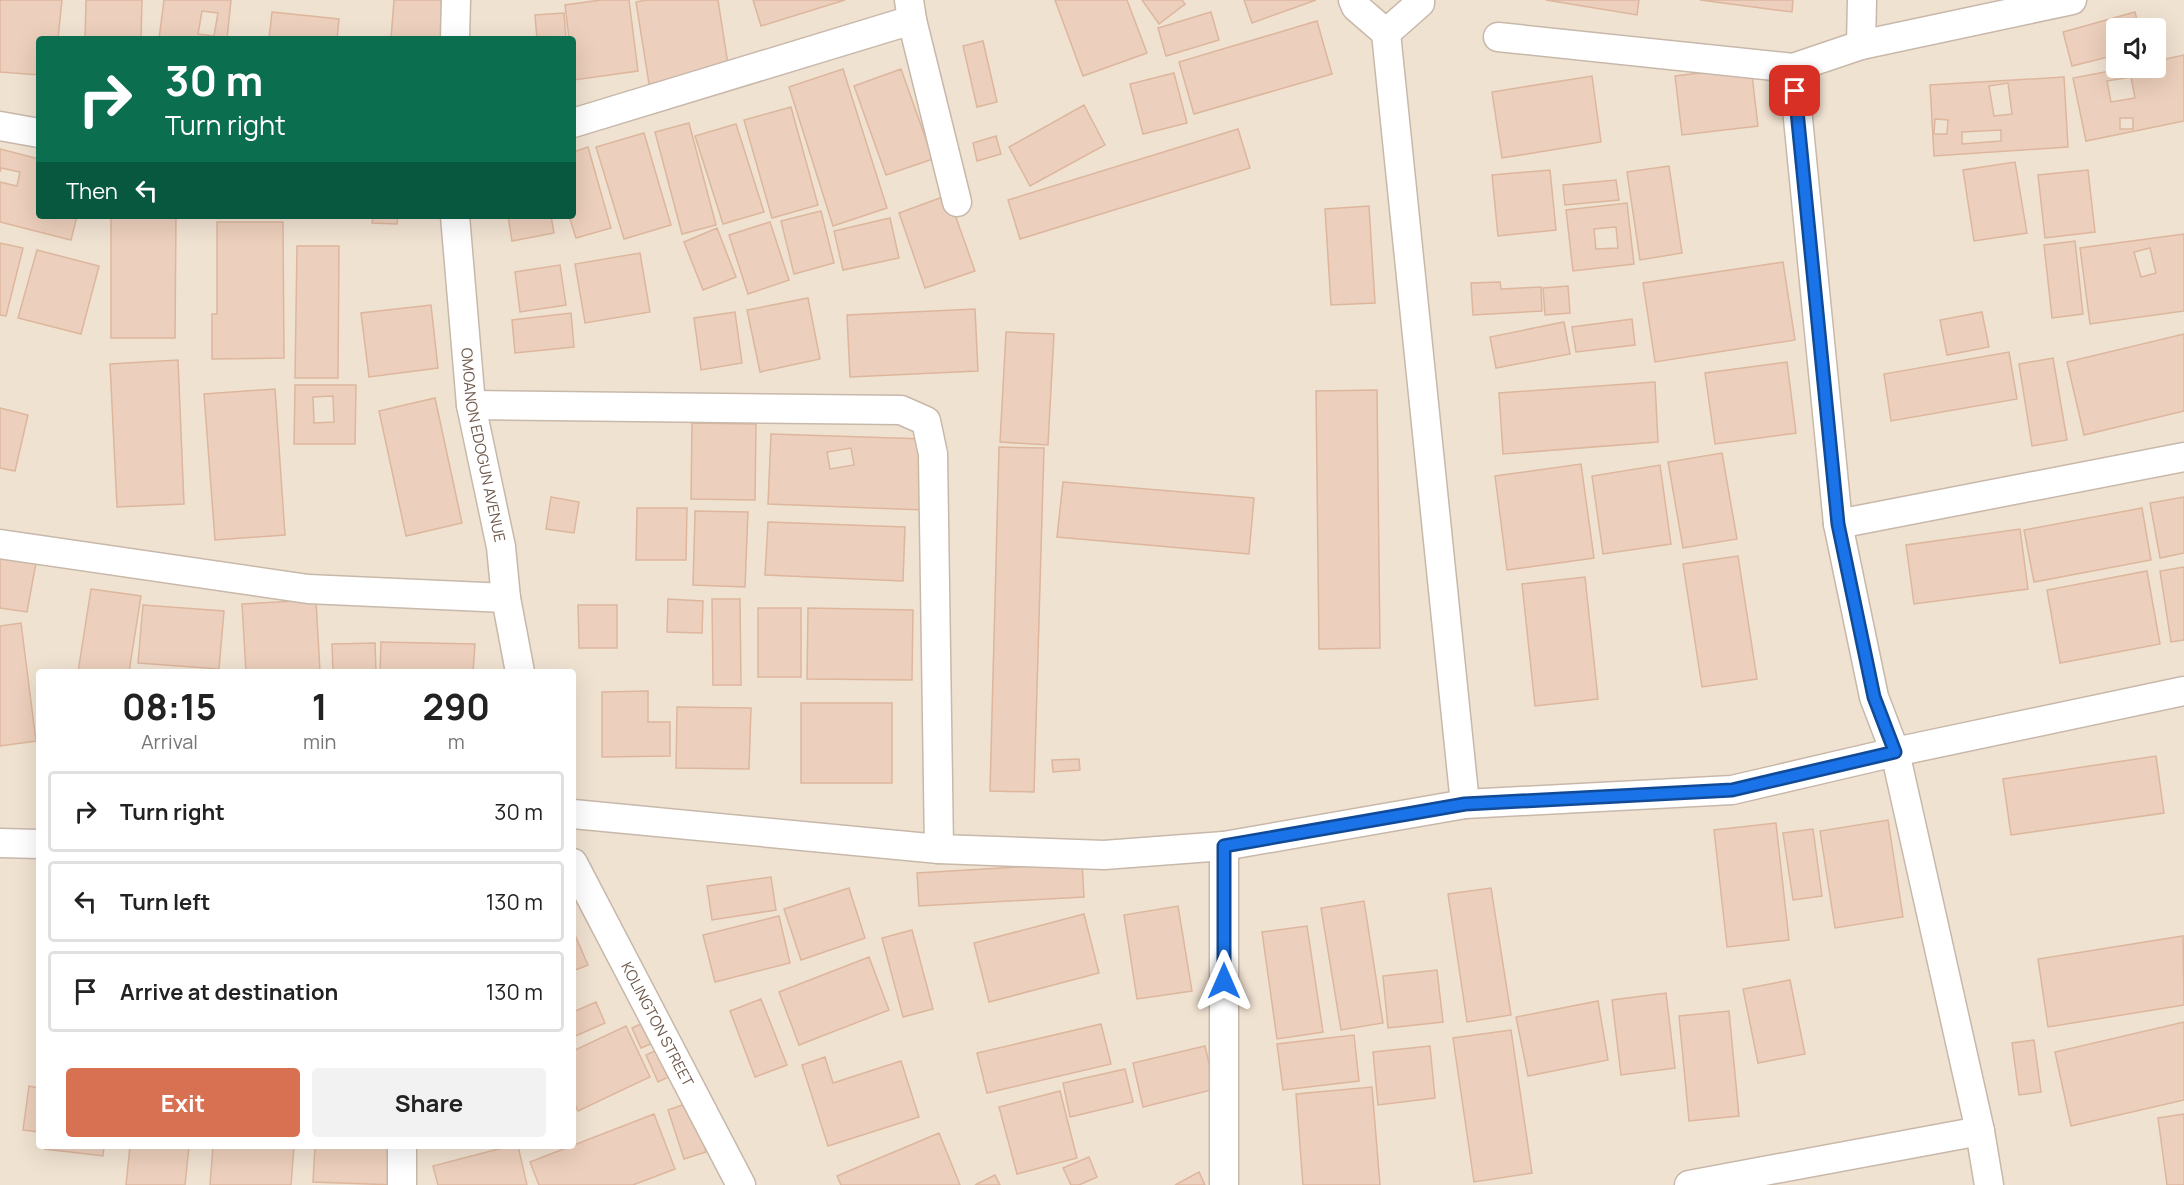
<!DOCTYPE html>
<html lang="en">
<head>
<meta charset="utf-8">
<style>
  body { margin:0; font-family:Manrope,sans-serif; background:#f2f2f2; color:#222; height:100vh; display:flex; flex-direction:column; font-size:22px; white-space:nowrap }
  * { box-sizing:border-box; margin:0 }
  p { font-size:20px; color:#767676 }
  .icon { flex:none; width:33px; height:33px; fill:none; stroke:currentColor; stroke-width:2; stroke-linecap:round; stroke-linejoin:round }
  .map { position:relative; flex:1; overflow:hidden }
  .side { position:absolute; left:36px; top:669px; width:540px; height:480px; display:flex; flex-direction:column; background:#fff; border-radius:6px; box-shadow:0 6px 24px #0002 }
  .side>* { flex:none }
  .hud { position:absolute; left:36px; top:36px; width:540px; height:183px; border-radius:6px; box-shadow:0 6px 24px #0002; background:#0b6e4f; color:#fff; overflow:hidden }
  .controls { position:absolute; left:2106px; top:18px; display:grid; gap:12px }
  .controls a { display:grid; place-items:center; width:60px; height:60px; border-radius:6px; background:#fff; box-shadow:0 6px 24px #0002; font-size:30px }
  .pin { position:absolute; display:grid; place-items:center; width:51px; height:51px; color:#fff; margin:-26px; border-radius:12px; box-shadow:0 3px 9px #0006 }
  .me { position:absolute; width:66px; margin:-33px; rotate:0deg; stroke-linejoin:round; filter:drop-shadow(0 0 4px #0008) }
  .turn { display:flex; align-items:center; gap:21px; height:126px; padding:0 30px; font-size:27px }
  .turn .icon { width:78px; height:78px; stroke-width:2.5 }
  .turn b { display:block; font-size:42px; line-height:51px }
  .then { display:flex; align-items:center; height:57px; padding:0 30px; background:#0003; gap:12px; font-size:22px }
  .eta { display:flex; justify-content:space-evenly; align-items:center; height:102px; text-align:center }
  .eta b { font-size:36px; font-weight:700; line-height:42px }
  .action { display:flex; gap:12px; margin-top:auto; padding:12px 30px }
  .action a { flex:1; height:69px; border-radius:6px; background:#d87052; color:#fff; font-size:24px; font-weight:700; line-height:69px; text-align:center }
  .action a+a { background:#f2f2f2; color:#222 }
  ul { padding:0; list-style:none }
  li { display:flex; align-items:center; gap:18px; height:81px; margin:0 12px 9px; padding:0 18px; border:3px solid #e0e0e0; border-radius:6px }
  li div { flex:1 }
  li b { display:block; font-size:22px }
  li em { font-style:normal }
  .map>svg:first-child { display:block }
  .residential { fill:#f0e2d1; fill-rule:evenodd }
  .building { fill:#eccfbc; stroke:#ddb69e; stroke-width:1.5; fill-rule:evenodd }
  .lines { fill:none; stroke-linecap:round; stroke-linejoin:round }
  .street-casing { stroke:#c8b8aa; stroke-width:31 }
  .street { stroke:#fff; stroke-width:28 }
  .route-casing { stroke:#114b97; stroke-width:15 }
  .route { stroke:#1a73e8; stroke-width:10 }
  .labels { text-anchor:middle; stroke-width:6; stroke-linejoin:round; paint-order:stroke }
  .street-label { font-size:15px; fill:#6e584b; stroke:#fdf4e7 }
</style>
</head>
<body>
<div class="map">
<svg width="2184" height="1185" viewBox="0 0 2184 1185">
  <rect width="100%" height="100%" fill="#f9f0e2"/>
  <path class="residential" d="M0,0H2184V1185H0ZM2116,28H2156V68H2116ZM39,39H573V216H39ZM39,672H573V1146H39Z"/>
  <path class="building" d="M0,0H62L58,39H39V75L0,72Z
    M86,0H142L141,39H85Z
    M164,0H231L227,39H159ZM202,11L218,13L214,36L198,34Z
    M394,0H447L443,39H391Z
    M601,0H629L638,71L574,80L573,39H569L565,5Z
    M646,0H718L729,71L649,84L636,2Z
    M753,0H845L761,26Z
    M1055,0H1127L1147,53L1083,76Z
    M1142,0H1182L1185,4L1159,24Z
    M1244,0H1316L1252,23Z
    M1546,0H1639L1637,15Z
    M1700,0H1793L1792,12Z
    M272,12L339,19L337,39H269Z
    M1211,12L1219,40L1166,56L1158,28Z
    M2135,12L2139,28H2116V55L2072,66L2063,32Z
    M564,13L566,39H537L535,15Z
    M1317,21L1332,74L1194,114L1179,62Z
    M983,41L997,102L977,107L963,46Z
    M2184,55V121L2086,141L2073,78L2126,68H2156V61ZM2131,77L2135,98L2111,102L2107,81ZM2120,118H2133V129H2120Z
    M1751,67L1758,126L1682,135L1675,76Z
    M843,69L887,208L833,226L789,87Z
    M901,69L933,159L886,175L854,86Z
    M1174,73L1187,123L1143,134L1130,84Z
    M1592,76L1601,142L1502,158L1492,92Z
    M2064,77L2068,147L1934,156L1930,85ZM2008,83L2012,114L1994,116L1989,86ZM1935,119L1948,120L1947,134H1934ZM2001,130V141L1962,144V132Z
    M1084,105L1105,145L1030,186L1009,147Z
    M791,107L818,205L772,218L744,120Z
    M689,123L716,225L682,234L655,132Z
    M736,124L764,212L723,224L695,136Z
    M1238,129L1250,168L1020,239L1008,200Z
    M644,133L671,225L624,239L596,147Z
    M996,136L1001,154L977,161L973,143Z
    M588,147L611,228L576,238L569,216H573V152Z
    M0,149L39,159V216H77L71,240L0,222V182L17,186L20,172L1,168L0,172Z
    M2015,162L2027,233L1974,241L1963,170Z
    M1669,166L1682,253L1640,260L1627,172Z
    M1550,170L1556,230L1498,236L1492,175Z
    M2088,170L2095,232L2045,238L2038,175Z
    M1616,180L1619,200L1565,205L1563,185Z
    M948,195L975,271L925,288L899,213Z
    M1627,203L1634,264L1573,271L1566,210ZM1616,227L1618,248L1596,249L1594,229Z
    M1369,206L1375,303L1331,305L1325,209Z
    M821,211L834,263L794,274L781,221Z
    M111,216H176L175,338H111Z
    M373,216H398L397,224L372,223Z
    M508,216H551L554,233L512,241Z
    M890,218L899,258L843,270L834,231Z
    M217,222H283L284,358L212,359V314H217Z
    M770,222L789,280L748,294L729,235Z
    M717,228L736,277L703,290L684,242Z
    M2184,234V311L2090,324L2080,248ZM2150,248L2156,273L2141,277L2134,252Z
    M2075,241L2083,314L2052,318L2044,245Z
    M0,243L23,248L6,316L0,315Z
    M297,246H339L338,378H295Z
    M37,250L99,266L81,334L18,318Z
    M640,253L650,312L585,323L575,264Z
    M1783,262L1795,340L1655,362L1643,283Z
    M560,265L566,305L520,312L515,272Z
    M1500,282L1501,289L1541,287L1542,311L1473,315L1471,283Z
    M1568,286L1570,313L1545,315L1543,288Z
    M808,298L820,359L760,372L747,310Z
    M431,305L438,368L369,377L361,313Z
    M975,309L978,371L850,377L847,315Z
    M735,312L742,363L701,370L694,318Z
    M1982,312L1989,347L1947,355L1940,320Z
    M571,313L574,347L515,353L512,320Z
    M1632,319L1635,345L1576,352L1572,327Z
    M1564,322L1570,354L1496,368L1490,337Z
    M1006,332L1054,334L1048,445L1000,442Z
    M2184,334V411L2084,435L2067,362Z
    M2009,352L2017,399L1891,421L1884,374Z
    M2053,358L2067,440L2032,446L2019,364Z
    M178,360L184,504L117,507L110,364Z
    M1787,362L1796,433L1715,444L1705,373Z
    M1655,382L1658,442L1503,454L1499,393Z
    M295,385H356L355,444H294ZM333,396L334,422L314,423L313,397Z
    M275,389L285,535L215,540L204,394Z
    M1377,390L1380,648L1319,649L1316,391Z
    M435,398L462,523L406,536L379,411Z
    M0,408L28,415L15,471L0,468Z
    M692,423L756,424L755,500L691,499Z
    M771,434L926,439L923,510L768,504ZM851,448L854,465L830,469L827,452Z
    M999,447L1044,448L1034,792L990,791Z
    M1722,453L1737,539L1683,548L1668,462Z
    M1581,464L1594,558L1507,570L1495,476Z
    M1660,465L1671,544L1603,554L1592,476Z
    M1063,482L1254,498L1249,554L1057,537Z
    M551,497L579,502L574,533L546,529Z
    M2184,497V553L2160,558L2150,503Z
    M637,508H687L686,560H636Z
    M2142,508L2151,560L2034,582L2024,530Z
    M695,511L748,512L745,587L693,585Z
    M768,522L905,527L903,581L765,575Z
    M2020,529L2028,589L1914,604L1906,545Z
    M1738,556L1757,679L1702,687L1683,564Z
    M0,557L36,563L27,612L0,608Z
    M2184,567V640L2171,642L2160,571Z
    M2147,571L2160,644L2060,663L2047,590Z
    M1585,577L1598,699L1535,706L1522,584Z
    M91,589L141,596L129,672H78Z
    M668,599L703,601L702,633L667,632Z
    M712,599H740L741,685H713Z
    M316,600L320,672H246L242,604Z
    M143,605L224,611L219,669L138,663Z
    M578,605H617V648H579Z
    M758,608H801V677H758Z
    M808,608L913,610L912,680L807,679Z
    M21,623L36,741L0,746V626Z
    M381,642L475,644L473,672H380Z
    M375,643L376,672H333L332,644Z
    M648,691V722H670V756L602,757V692Z
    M801,703H892V783H801Z
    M677,707L751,708L749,769L676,768Z
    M2156,756L2164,813L2011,835L2003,779Z
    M1079,759L1080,770L1053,772L1052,760Z
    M1888,820L1903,917L1835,928L1820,831Z
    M1776,823L1789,940L1727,947L1714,830Z
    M1813,829L1822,896L1793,900L1783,833Z
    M1082,863L1084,897L919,906L917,873Z
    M771,877L776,910L712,920L707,886Z
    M849,888L865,938L801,960L784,909Z
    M1491,888L1511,1015L1467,1022L1448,894Z
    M1364,901L1383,1023L1341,1030L1321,908Z
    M1178,906L1192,991L1137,999L1124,915Z
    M1084,914L1099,973L989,1002L974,943Z
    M779,916L790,963L715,982L703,935Z
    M1307,926L1323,1032L1277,1039L1262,932Z
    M912,930L933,1009L903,1017L882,938Z
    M575,935L588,965L573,971V936Z
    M2183,936L2184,1005L2048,1027L2038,959Z
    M869,957L889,1010L799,1045L779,992Z
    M1437,970L1443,1022L1388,1028L1383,976Z
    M1790,980L1805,1054L1758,1063L1743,989Z
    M1666,993L1675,1068L1621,1075L1612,1000Z
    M761,999L787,1065L755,1077L730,1011Z
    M1598,1001L1608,1060L1528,1076L1516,1017Z
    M596,1002L605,1023L573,1037V1012Z
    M1729,1011L1739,1116L1689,1121L1679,1016Z
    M652,1019L660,1040L641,1048L632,1028Z
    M2184,1022V1100L2071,1126L2055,1052Z
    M1101,1024L1111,1064L987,1093L977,1053Z
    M626,1026L650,1077L578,1111L573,1100V1051Z
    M1511,1030L1532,1173L1474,1182L1453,1038Z
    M1354,1035L1359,1081L1283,1090L1277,1044Z
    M2034,1040L2041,1092L2019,1095L2012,1043Z
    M665,1046L677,1073L658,1082L646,1055Z
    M1205,1046L1215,1089L1143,1107L1133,1063Z
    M1430,1046L1435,1098L1378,1105L1373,1052Z
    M825,1057L833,1083L901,1061L919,1117L828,1146L802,1065Z
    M1125,1069L1133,1102L1070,1117L1063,1083Z
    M29,1086L39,1088V1132L23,1130Z
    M1372,1087L1380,1185H1303L1296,1094Z
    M1060,1091L1077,1158L1017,1174L999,1107Z
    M691,1102L706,1152L684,1159L668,1110Z
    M654,1114L675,1169L633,1185H539L530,1162Z
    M2184,1114V1185H2167L2158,1118Z
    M939,1133L960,1185H841L837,1176Z
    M46,1146H104L103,1156L45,1149Z
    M130,1146H189L185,1185H126Z
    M213,1146H294L291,1185H210Z
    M315,1146H397L395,1185L313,1182Z
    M510,1146H518L527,1185H438L433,1166Z
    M1089,1157L1097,1177L1079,1185H1071L1063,1168Z
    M1199,1172L1205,1185H1175Z
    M995,1175L1000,1185H975Z"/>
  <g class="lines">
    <defs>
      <g id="street">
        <path d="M909,0L912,20L957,202"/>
        <path d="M1353,0L1356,7L1386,33L1465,804"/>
        <path d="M1386,33L1420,3V0"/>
        <path d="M1498,37L1793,68L1861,45L2072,0"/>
        <path d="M455,39L456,0"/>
        <path d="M1861,45L1862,0"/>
        <path d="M1793,68L1838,524L1874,697L1895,752L1980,1131L1989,1185"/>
        <path d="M573,123L912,20"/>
        <path d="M0,126L39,133"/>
        <path id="s1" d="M455,216L471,405L501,547L506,598L520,672"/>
        <path d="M471,405L901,410L926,421L933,454L939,849"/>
        <path d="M1838,524L2184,457"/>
        <path d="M0,544L308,589L506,598"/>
        <path d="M573,814L939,849L1104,855L1224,846L1465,804L1732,790L1895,752L2184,691"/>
        <path d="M0,843L39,844"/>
        <path id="s2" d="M573,863L741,1185"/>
        <path d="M402,1185V1146"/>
        <path d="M1224,1185V846"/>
        <path d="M1689,1185L1980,1131"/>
      </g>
    </defs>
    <use href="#street" class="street-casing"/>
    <use href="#street" class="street"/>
  </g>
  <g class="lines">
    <defs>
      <path id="route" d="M1224,981V846L1465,804L1732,790L1895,752L1874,697L1838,524L1795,91"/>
    </defs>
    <use href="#route" class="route-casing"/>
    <use href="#route" class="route"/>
  </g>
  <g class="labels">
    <g class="street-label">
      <text dy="5" stroke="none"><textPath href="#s1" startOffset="231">OMOANON EDOGUN AVENUE</textPath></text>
      <text dy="5" stroke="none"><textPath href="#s2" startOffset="182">KOLINGTON STREET</textPath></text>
    </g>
  </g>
</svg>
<div class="controls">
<a><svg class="icon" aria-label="sound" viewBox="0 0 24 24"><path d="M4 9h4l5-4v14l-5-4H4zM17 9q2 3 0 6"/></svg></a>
</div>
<div class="pin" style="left:1795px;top:91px;background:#d93025"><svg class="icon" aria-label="arrive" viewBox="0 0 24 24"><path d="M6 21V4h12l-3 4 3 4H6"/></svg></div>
<svg class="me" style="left:1224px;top:981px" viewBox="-20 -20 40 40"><path d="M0-17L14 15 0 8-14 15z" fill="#1a73e8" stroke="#fff" stroke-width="4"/></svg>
<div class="hud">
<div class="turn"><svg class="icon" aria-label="right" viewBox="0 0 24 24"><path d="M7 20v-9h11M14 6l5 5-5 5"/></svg><div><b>30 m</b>Turn right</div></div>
<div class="then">Then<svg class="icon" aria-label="left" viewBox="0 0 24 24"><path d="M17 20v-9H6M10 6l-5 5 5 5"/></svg></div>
</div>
<section class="side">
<div class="eta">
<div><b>08:15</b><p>Arrival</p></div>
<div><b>1</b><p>min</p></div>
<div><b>290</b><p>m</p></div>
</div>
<ul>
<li><svg class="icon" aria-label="right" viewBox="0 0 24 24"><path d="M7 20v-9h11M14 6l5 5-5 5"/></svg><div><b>Turn right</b></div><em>30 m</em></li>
<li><svg class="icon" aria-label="left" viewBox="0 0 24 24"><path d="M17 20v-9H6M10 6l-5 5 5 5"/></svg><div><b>Turn left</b></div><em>130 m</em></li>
<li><svg class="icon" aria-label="arrive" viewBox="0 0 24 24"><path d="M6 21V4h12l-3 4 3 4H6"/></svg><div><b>Arrive at destination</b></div><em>130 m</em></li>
</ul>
<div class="action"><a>Exit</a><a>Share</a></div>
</section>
</div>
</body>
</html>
